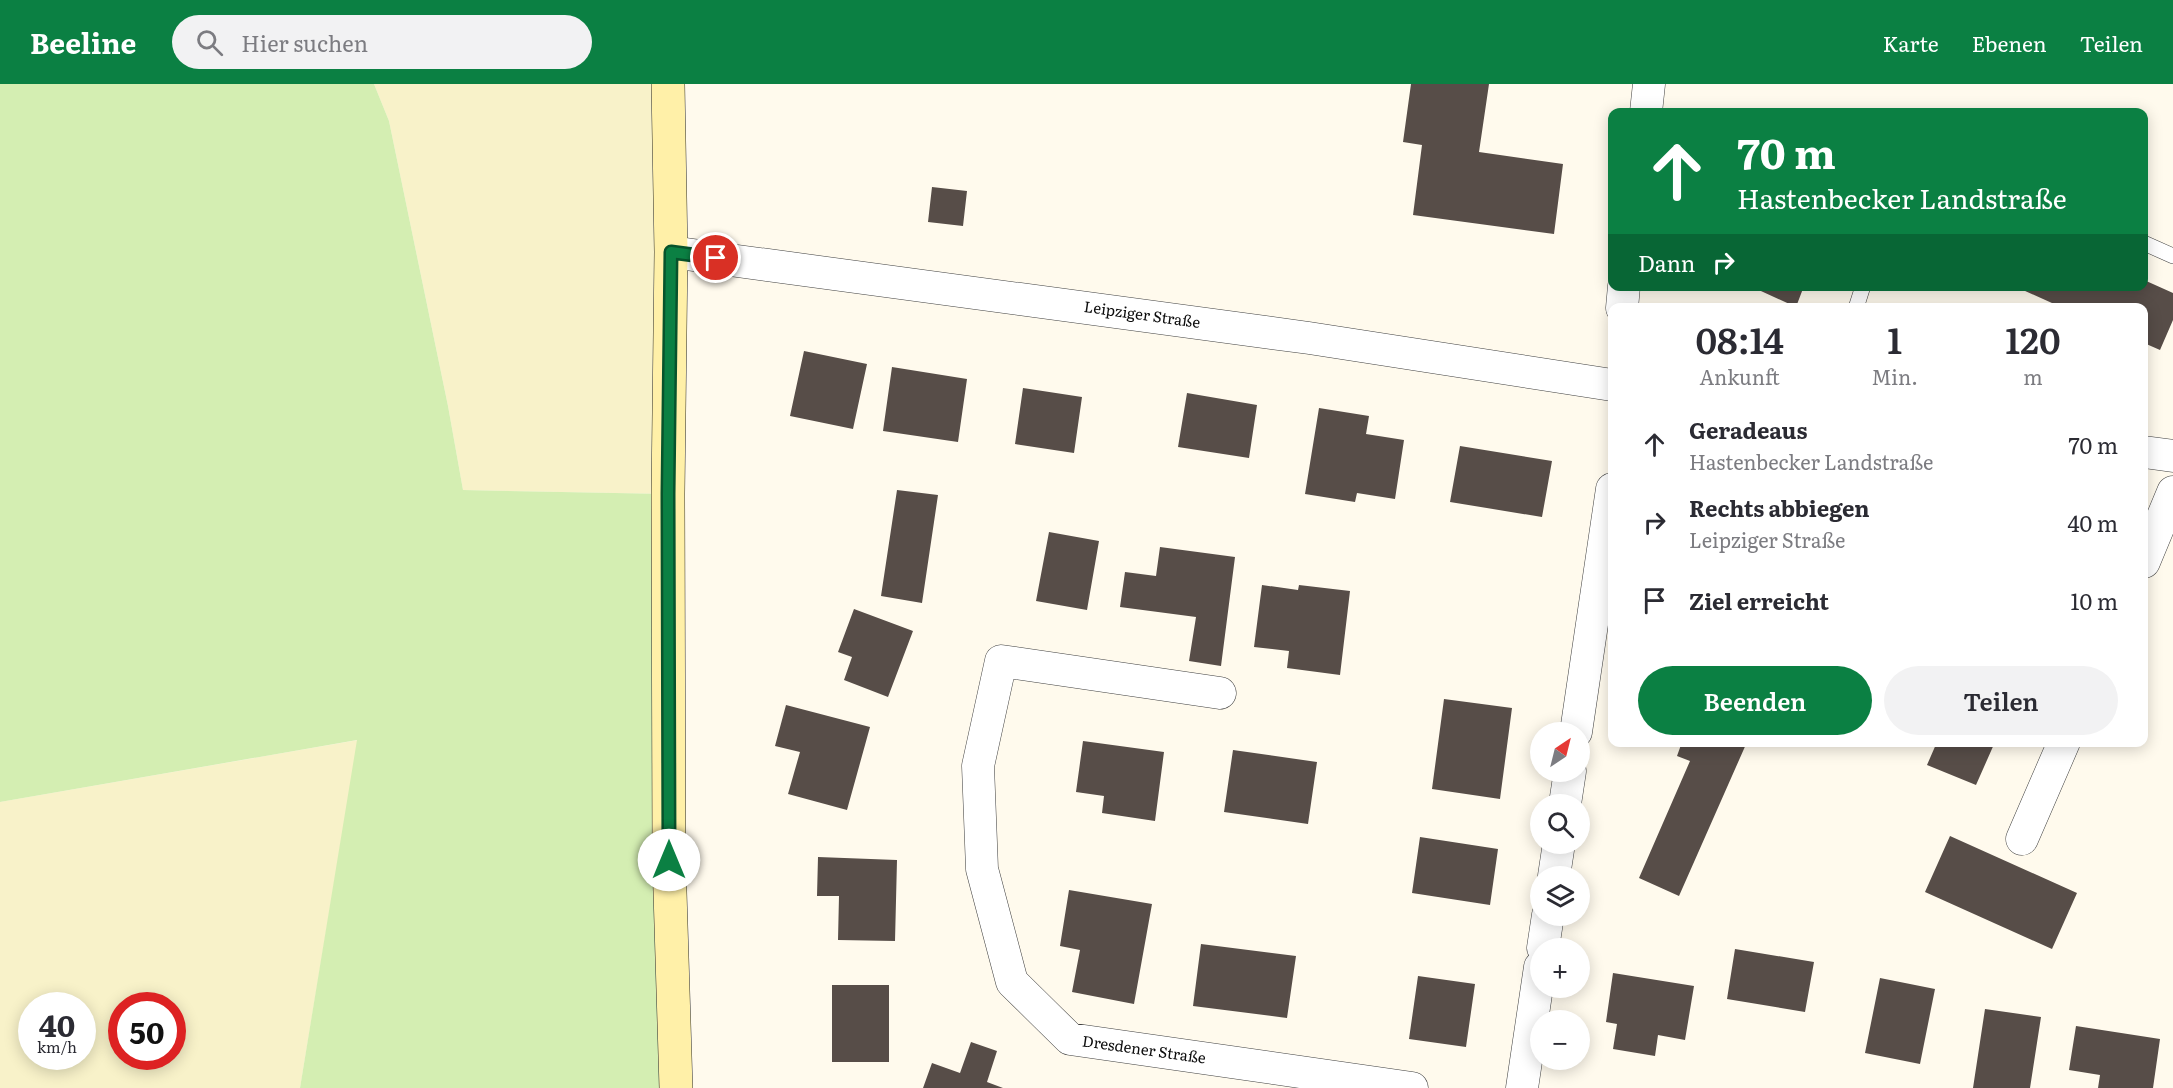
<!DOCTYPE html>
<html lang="de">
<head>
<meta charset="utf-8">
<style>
  body { margin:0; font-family:Literata,serif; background:#f2f2f3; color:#2b2b33; height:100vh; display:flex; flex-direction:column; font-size:22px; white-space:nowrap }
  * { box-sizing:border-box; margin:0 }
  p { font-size:20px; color:#7c7c81 }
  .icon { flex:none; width:33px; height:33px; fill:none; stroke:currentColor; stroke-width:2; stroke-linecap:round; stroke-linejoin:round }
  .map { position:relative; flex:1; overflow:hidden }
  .sheet { position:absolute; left:1608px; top:219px; width:540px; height:444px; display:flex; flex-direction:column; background:#fff; border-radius:12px; box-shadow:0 3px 15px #0003 }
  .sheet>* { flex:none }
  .guide { position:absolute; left:1608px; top:24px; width:540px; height:183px; border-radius:12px; box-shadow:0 3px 15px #0003; background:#0b8043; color:#fff; overflow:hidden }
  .needle { width:39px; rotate:35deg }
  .buttons { position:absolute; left:1530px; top:638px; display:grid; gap:12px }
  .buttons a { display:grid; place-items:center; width:60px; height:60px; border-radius:50%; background:#fff; box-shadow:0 3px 15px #0003; font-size:30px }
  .speed { position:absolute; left:18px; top:908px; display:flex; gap:12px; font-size:30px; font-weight:700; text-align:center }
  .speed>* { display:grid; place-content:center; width:78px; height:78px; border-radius:50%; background:#fff; box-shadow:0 3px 15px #0003; line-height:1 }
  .speed small { font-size:15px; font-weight:400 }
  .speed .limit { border:9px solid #d22; background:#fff; color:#111 }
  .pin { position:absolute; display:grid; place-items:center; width:51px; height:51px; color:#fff; margin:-26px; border:3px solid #fff; border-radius:50%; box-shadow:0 2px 6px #0007 }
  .me { position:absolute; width:66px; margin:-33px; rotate:0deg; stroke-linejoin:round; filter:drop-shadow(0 0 4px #0008) }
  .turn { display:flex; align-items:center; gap:21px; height:126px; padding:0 30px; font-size:27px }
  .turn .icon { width:78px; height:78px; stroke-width:2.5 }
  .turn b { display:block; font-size:42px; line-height:51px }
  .then { display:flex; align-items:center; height:57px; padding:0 30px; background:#0003; gap:12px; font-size:22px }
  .eta { display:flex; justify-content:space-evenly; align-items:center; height:102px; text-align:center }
  .eta b { font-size:36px; font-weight:600; line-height:42px }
  .action { display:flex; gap:12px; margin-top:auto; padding:12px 30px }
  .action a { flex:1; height:69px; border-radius:36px; background:#0b8043; color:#fff; font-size:24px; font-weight:600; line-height:69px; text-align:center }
  .action a+a { background:#f2f2f3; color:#2b2b33 }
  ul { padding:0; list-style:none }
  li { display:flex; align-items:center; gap:18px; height:78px; padding:0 30px }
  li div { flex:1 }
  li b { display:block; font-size:22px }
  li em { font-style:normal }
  header { display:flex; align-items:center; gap:36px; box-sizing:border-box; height:84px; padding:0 30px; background:#0b8043; color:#fff }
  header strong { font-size:28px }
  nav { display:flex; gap:33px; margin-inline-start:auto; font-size:21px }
  .search { width:420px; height:54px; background:#f2f2f3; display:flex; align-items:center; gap:15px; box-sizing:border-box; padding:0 21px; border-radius:33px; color:#7c7c81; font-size:22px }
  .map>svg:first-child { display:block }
  .farmland { fill:#f8f2c9; fill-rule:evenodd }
  .green { fill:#d4eeb2 }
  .building { fill:#574d48 }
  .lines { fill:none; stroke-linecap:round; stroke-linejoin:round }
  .lane-casing { stroke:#404040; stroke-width:16 }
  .street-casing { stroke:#404040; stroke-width:33 }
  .secondary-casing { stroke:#2f2f2f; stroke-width:34 }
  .lane { stroke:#fff; stroke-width:15 }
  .street { stroke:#fff; stroke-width:32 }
  .secondary { stroke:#fff0a8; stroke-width:33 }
  .route-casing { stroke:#07532c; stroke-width:15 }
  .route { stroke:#0b8043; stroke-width:10 }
  .labels { text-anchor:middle; stroke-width:6; stroke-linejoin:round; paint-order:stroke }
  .street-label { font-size:15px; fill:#0d0d0d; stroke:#fff }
</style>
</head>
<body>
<header>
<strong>Beeline</strong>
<div class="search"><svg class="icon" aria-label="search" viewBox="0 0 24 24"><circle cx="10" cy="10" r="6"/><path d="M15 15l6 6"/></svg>Hier suchen</div>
<nav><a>Karte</a><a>Ebenen</a><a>Teilen</a></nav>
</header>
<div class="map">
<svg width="2173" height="1004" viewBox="0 0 2173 1004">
  <rect width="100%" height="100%" fill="#fffaed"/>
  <path class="farmland" d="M374,0H668V410L463,406L448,322L389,37Z
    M358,656L300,1004H0V718ZM32,921H82V972H32ZM122,921H172V972H122Z"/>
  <path class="green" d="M0,0H374L389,37L448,322L463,406L668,410L678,1004H300L357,656L0,718Z"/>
  <path class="building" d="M1411,0H1489L1479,68L1563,80L1554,150L1413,131L1422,61L1403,58Z
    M932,103L967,107L963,142L928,138Z
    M2144,196L2173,209V236L2160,266L2144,259V224H2063L2014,202H2144Z
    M1750,202H1804L1796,223Z
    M804,267L867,280L853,345L790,332Z
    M892,283L967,295L958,358L883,347Z
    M1023,304L1082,313L1074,369L1015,360Z
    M1187,309L1257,321L1249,374L1178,363Z
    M1319,324L1369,332L1366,350L1404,356L1395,415L1357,409L1355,418L1305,410Z
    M1460,362L1552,377L1542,433L1450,418Z
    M897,406L938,411L922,519L881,512Z
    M1049,448L1099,457L1087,526L1036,517Z
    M1160,463L1235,473L1221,582L1189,577L1196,533L1120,523L1125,488L1156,492Z
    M1262,501L1298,506L1299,501L1350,507L1340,591L1287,584L1289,567L1254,563Z
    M854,525L913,547L888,613L844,596L852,573L838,568Z
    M1444,615L1512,624L1500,715L1432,705Z
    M786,621L870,643L847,726L788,710L800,668L775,662Z
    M1083,657L1164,668L1155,737L1102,729L1104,712L1076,708Z
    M1682,658H1747L1679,812L1639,794L1690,677L1677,672Z
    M1937,658H1995L1976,701L1927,681Z
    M1233,666L1317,678L1308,740L1224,728Z
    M1950,752L2077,809L2052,865L1925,808Z
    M1420,753L1498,765L1490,821L1412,809Z
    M818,773L897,776L895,857L838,856L839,812H817Z
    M1069,806L1152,820L1134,920L1072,908L1080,866L1060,862Z
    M1201,860L1296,872L1287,934L1193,922Z
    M1735,865L1814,878L1805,928L1727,915Z
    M1613,889L1694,902L1685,956L1658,951L1655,972L1613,965L1617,940L1606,938Z
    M1418,892L1475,900L1466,963L1409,955Z
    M1880,894L1935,905L1920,980L1865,969Z
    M832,901H889V978H832Z
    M1985,925L2041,933L2030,1004H1973Z
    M2076,942L2160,955L2153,1004H2098L2100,991L2069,986Z
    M971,958L997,967L987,998L1003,1004H923L932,979L960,989Z"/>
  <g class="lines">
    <defs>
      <path id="lane" d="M2144,159L2173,172
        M1856,224L1863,202"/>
      <path id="street" d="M1646,28L1649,0
        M671,168L1309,254L1612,301
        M1622,224L1624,202
        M2144,368L2173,372
        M2144,478L2173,408
        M1220,609L1001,577L978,682L982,785L1012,898L1070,955L1412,1004
        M1576,648L1612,405
        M1565,720L1570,687
        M2022,755L2064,658
        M1554,792L1559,759
        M1543,864L1548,831
        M1522,1004L1540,883"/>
      <path id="secondary" d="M668,0L671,168L668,410L669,775L676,1004"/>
    </defs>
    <use href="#lane" class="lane-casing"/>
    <use href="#street" class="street-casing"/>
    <use href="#secondary" class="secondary-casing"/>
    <use href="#lane" class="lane"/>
    <use href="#street" class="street"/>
    <use href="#secondary" class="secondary"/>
  </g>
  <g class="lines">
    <defs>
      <path id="route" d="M669,776L668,410L671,168L716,174"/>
    </defs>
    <use href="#route" class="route-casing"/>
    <use href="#route" class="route"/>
  </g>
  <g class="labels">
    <g class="street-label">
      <text transform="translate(1142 231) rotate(8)" y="5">Leipziger Straße</text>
      <text transform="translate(1144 966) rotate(8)" y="5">Dresdener Straße</text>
    </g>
  </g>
</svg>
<div class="buttons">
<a><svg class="needle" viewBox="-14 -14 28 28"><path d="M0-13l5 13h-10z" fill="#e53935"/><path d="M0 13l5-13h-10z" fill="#7c7c81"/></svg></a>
<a><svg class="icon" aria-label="search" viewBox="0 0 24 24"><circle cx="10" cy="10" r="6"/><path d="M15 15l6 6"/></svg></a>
<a><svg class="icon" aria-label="layers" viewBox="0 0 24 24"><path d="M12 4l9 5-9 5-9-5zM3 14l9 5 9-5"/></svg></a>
<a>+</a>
<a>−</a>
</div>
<div class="speed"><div>40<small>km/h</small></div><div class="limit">50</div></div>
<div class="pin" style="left:716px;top:174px;background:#d93025"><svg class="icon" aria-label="arrive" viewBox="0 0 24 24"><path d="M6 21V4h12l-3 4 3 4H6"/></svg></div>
<svg class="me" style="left:669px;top:776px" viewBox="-20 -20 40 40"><circle r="19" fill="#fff"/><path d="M0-13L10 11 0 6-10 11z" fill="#0b8043"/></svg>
<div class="guide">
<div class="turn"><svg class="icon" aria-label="ahead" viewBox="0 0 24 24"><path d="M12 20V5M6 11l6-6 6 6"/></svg><div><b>70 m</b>Hastenbecker Landstraße</div></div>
<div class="then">Dann<svg class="icon" aria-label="right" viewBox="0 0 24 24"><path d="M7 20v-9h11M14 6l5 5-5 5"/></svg></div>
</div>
<section class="sheet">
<div class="eta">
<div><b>08:14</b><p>Ankunft</p></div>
<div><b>1</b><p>Min.</p></div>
<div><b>120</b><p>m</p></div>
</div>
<ul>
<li><svg class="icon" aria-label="ahead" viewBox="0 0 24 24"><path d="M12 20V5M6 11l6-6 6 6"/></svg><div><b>Geradeaus</b><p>Hastenbecker Landstraße</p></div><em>70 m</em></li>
<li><svg class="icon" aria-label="right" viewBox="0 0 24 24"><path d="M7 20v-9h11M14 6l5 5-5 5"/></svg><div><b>Rechts abbiegen</b><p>Leipziger Straße</p></div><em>40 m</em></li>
<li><svg class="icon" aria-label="arrive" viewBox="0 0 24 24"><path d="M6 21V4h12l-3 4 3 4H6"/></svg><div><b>Ziel erreicht</b></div><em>10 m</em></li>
</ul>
<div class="action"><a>Beenden</a><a>Teilen</a></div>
</section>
</div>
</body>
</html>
